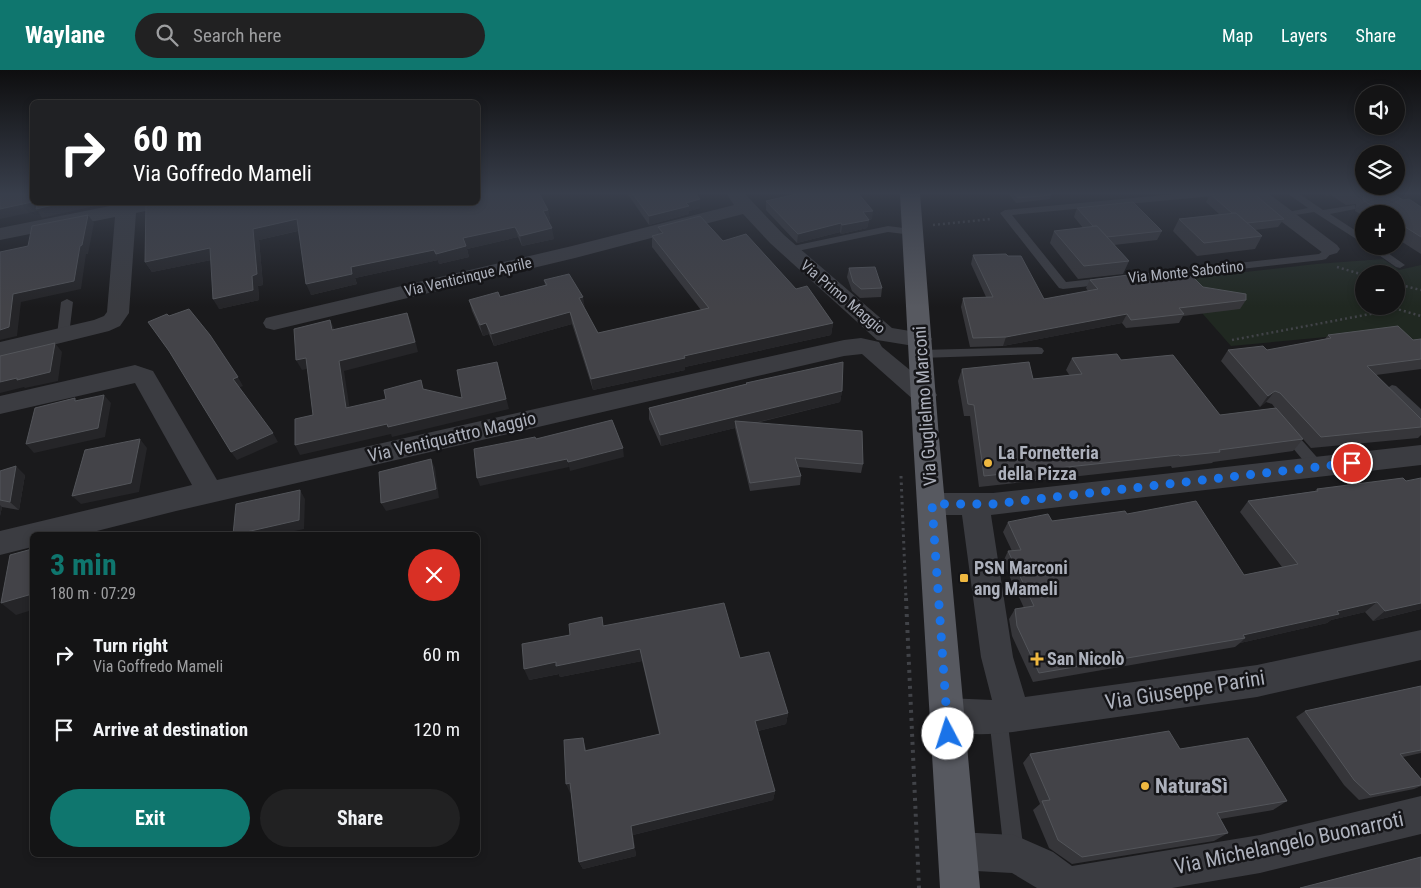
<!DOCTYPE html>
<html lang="en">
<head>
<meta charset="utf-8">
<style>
  body { margin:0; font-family:"Roboto Condensed",sans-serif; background:#212122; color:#f1f3f6; height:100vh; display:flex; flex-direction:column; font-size:19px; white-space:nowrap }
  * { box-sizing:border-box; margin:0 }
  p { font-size:16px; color:#9d9ea0 }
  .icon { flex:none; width:28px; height:28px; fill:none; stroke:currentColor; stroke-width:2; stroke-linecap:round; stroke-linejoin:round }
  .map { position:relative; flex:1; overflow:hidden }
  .side { position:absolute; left:30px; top:462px; width:450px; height:325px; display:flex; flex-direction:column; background:#141415; border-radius:8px; box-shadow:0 2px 8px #0003,0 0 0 1px #333334 }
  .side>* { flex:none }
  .hud { position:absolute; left:30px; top:30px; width:450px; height:105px; border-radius:8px; box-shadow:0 2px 8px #0003,0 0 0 1px #333334; background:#202124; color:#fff; overflow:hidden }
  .tools { position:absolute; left:1355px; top:15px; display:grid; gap:10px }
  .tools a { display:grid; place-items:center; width:50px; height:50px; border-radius:50%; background:#141415; box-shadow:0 2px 8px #0003,0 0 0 1px #333334; font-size:25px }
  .pin { position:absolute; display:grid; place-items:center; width:42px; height:42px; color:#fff; margin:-21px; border:2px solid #fff; border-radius:50%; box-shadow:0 1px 5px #0007 }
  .me { position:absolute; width:55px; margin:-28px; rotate:355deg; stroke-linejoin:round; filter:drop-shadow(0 0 4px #0008) }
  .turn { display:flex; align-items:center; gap:18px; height:105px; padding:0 20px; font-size:22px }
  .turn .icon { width:65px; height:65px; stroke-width:2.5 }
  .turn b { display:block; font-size:35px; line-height:42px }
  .round { display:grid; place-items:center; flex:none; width:52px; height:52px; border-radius:26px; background:#212122 }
  .overview { display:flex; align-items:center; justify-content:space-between; height:85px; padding:0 20px }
  h1 { font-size:30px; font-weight:700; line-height:38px; color:#0f766e }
  .cta { display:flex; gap:10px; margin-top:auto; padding:10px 20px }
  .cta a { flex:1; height:58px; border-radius:30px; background:#0f766e; color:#fff; font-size:20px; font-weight:700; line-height:58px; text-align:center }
  .cta a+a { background:#212122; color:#f1f3f6 }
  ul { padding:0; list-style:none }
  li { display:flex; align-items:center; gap:15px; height:75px; padding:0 20px }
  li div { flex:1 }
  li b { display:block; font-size:19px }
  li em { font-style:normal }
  header { display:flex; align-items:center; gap:30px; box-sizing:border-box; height:70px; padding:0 25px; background:#0f766e; color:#fff }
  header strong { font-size:24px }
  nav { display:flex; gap:28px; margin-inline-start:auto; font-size:18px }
  .search { width:350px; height:45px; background:#212122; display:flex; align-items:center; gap:12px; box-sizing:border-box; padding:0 18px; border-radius:28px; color:#9d9ea0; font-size:19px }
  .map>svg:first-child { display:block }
  .green { fill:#202821; fill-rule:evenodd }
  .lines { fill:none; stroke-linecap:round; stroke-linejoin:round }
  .path-far2 { stroke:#414348; stroke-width:2.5; stroke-dasharray:2 3; stroke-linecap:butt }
  .path-far1 { stroke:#414348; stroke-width:3; stroke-dasharray:2.5 4; stroke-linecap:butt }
  .path { stroke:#414348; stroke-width:4; stroke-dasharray:3 5; stroke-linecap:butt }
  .service { fill:#3b3c41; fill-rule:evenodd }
  .minor { fill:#3b3c41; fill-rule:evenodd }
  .primary { fill:#575960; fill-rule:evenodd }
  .wall { fill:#36363a }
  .shaded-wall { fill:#252528 }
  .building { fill:#434348; stroke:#53555a }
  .route { stroke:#1a73e8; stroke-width:9; stroke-dasharray:0 16.2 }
  .poi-dot { fill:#efb840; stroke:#151518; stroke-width:2 }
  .labels { text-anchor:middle; stroke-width:5; stroke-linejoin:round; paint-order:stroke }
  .far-street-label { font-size:15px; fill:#adb1bc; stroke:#151518 }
  .street-label { font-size:18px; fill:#adb1bc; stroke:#151518 }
  .poi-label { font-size:18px; font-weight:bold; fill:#adb1bc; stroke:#151518; text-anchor:start }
  .near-street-label { font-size:21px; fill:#adb1bc; stroke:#151518 }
  .near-poi-label { font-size:21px; font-weight:bold; fill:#adb1bc; stroke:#151518; text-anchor:start }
</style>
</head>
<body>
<header>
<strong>Waylane</strong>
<div class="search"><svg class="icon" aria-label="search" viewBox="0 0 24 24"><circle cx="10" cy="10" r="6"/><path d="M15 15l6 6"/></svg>Search here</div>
<nav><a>Map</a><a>Layers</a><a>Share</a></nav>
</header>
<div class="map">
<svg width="1421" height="818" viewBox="0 0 1421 818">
  <rect width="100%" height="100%" fill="#1a1a1c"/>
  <path class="green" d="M1383,189L1399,200L1421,195V272L1413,274L1391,261L1231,276L1173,210L1316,194ZM1364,204H1396V236H1364Z"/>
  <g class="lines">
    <path class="path-far2" d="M933,155L991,149
      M1337,197L1364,205
      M1396,214L1421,220
      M1397,239L1399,215
      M1232,270L1397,239L1421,246"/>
    <path class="path-far1" d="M901,406L906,529"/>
    <path class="path" d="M906,528L919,818"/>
    <path class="service" d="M1186,123H1218L1213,126L1012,145L1066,212L1319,184L1330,176L1335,179L1326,189L1322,190L1063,219L1059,218L1000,143L1005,140Z
      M1287,123H1298L1323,140L1355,135V139L1330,144L1364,166V174L1314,142L1283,147V143L1308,138Z
      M888,156L912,159L917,162L912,165L888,162L788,183L783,180L788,177Z
      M1366,176H1378L1405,195L1400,198L1396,197Z
      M67,229L73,232L69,265L63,269L57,265L61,232Z
      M1038,277L1042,278L1044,281L1042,284L921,288L915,284L921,280Z
      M1392,315L1396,316L1421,339V351L1416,349L1388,322L1386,319Z
      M1287,357L1292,359L1322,393L1324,397L1322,401L1317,402L1312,401L1282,365L1280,362L1282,359Z
      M998,639L1004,641L1007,647L1024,783L1021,790L1014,793L1007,790L1004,783L989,647L992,641Z"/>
    <path class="minor" d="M726,123H744L784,165L892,258L928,264L932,269L928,274L920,277L877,270L770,173L743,144L575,188L274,260L266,258L263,253L266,248L274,246L572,176L734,135Z
      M1247,123H1268L1337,175L1340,179L1337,183L1330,185L1323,183L1249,127Z
      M130,132H171L169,136L136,143L129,243L120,256L109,261L0,288V272L94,250L104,246L107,242L115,147L0,170V158Z
      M861,268L879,272L882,277L933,319L937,325L933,331L924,334L915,331L862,284L844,286L176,441L81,465H32V477L0,485V461L192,415L135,313L0,344V326L135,295L153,301L217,410L844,270Z
      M1421,375V395L991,445L1013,587L1025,627L1257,595L1421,560V590L1257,627L1013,662C988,665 957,666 934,657L929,645L934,633L946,628L992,630L981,587L962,445H932L922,442L918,434L922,426L932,423H993Z
      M1421,726V764L1260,803L1172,818H1037L1012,803L958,800L944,795L939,781L944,767L958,762L1014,765L1053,782L1072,796L1260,765Z"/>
    <path class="primary" d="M900,123H920L939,368L980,818H940L913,368Z"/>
  </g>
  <path class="wall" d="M627,123H695L700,138L689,141V144L649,155Z
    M1008,123H1051V125L1050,129L1016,133Z
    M1322,123H1391L1403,130L1421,137V184L1396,168V144H1364V146L1355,141L1356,134L1346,135L1331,125L1328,126Z
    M1210,124L1284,149L1278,157L1255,160L1262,166L1255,179L1197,186L1173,161L1179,149L1219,144L1206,132Z
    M766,131L872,149L869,150L867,158L841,164L840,162L797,173L766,140Z
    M146,132L548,140L550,150L548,151L554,169L522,176L518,167L467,179L469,187L439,194L438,190L355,208L357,214L311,225L298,161L259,170L263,215L258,216L259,230L219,239L211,190L152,202L145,192Z
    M1077,138L1162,161L1157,170L1114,175L1129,191L1123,204L1078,209L1050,173L1054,161L1083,158L1074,147Z
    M658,157L723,171L796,219L833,253L831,265L685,297V300L593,320L572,254L494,276L489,264L483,266L472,241L469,230L500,227L545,215L544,210L584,239L598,263L701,240L652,177V166L659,164Z
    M973,185L1008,186L1044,229L1088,221L1086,218L1090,210L1142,212L1203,217L1246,230L1240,239L1183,246L1179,253L1126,258L1122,253L1003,276L970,277L961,237L963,228L986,227L971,194Z
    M849,198L882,218L881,227L860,228L852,221L847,207Z
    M1328,265L1413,270L1421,269V299L1376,305L1421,349V365L1418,368L1311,378L1287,351L1303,369L1293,381L1213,392L1212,393L1172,398L1171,396L979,417L970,346H964L958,311L962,299L1033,309L1070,306L1066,300L1072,288L1121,290L1220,345L1275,338L1272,334L1266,332L1260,337L1221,291L1228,280H1267L1325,269Z
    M746,313L842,321L840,332L756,353L863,394L861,403L798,397L801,406L800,415L750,421L735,358L661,376L649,349V338L746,314Z
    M0,401L25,405L19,440L2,437L0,446Z
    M1317,419L1421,539L1373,551L1365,542L1331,550L1327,553L1240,573L1235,577L1033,612L1012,566L1009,549L1015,539L1024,538L1003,492L1008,481H1012L1003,462L1008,452L1052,451L1127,444L1244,505L1282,497L1240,442L1248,431L1315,421Z
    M604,556L740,588L788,643L786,654L758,661L775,721L773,730L633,765L636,786L583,799L579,792L571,722L570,723L583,668L586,680L659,664L642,591L560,607L559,604L529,610L570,565Z
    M1421,616V683L1403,687L1421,709V716L1414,719L1359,730L1344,715L1296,647L1305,641Z
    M1180,679L1287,731L1273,740L1220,749L1228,763L1214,771L1072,794L1049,778L1033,740L1040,734L1023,693L1030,684Z"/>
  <path class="shaded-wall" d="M1330,123H1333L1331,125L1328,126Z
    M700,129V138L689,141V144L649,155V146L686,133Z
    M32,132H99V135L42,148L38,141L0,149V139Z
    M548,140L550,150L545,152L543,141Z
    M873,141L872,149L862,151L863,142Z
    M88,145L94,153L88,184H86L81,219L21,232L17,266L0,270V260L13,224L80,176Z
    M297,149L301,160L259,170L263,215L258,216L259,230L219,239L213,229L253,159Z
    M869,150L867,158L841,164L842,155Z
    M841,153L840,162L797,173L798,164Z
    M515,157L518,167L467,179L469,187L439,194L436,184L463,168Z
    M552,158L554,169L522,176L520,166Z
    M210,178L216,189L152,202L145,192Z
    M434,180L438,190L355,208L357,214L311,225L306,214L351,197Z
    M583,227L585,238L579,228Z
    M570,242L572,254L494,276L491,264Z
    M407,243L411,252L418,282L344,301L351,347L346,338L339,291Z
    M1127,244L1122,253L1003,276L1006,267Z
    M330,250L335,260H332Z
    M486,253L489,264L483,266L480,255Z
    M833,253L831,265L685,297V300L593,320L591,309L684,286Z
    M55,273L62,282L58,311L25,318L24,317L0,323V312L17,308Z
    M306,288L311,298L302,300L296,290Z
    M497,292L509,339L392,367L391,364L300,385L295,375L387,354L506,329Z
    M238,307L243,316L238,318L233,309Z
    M842,321L840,332L737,357L735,351V358L661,376L660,365Z
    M1275,321L1266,332L1260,337L1268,326Z
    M104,325L111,333L105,367L34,383L26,374Z
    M273,363L278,372L237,390L231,382Z
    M140,369L147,378L139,422L81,434L72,426Z
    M623,378L624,387L570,401L568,392Z
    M431,389L435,398L439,428L386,441L381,433Z
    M567,389L569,397L480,416L477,408Z
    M16,396L25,405L19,440L10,432Z
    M300,420L305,429L304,459L276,465H234Z
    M0,435L2,437L0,446Z
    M32,524V540L16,545L1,533Z
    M1377,532L1365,542L1331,550L1327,553L1240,573L1245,568L1243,565L1337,541Z
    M1421,533V539L1373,551L1385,541Z
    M640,579L642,591L560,607L559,604L529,610L524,599L556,592Z
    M788,643L786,654L754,662L755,651Z
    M570,713L574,722L570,723L566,714Z
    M775,721L773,730L633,765L636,786L583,799L579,792L631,756Z"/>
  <path class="building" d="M0,123H32V132L0,139Z
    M478,123H539L548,140L543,141L552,158L520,166L515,157L463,168L466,176L436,184L434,180L351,197L352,204L306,214L297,149L253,159L257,204L252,206L253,220L213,229L210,178L145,192L146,132H478Z
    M632,123H695L700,129L686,133L689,136L649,146Z
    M801,123H858L873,141L863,142L869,150L842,155L841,153L798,164L766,131Z
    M1013,123H1051V125L1018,128Z
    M1222,123H1253L1284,149L1247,153L1236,143H1232L1210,124Z
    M1364,123H1391L1403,130L1409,129L1421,137V167L1396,151V144H1384L1363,130Z
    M38,132H66L36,139Z
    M1133,132L1162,161L1107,167L1097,156H1093L1077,138Z
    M1236,143L1262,166L1204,173L1179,149Z
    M88,145L82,175L80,176L74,211L13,224L9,257L0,260V182L28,176L32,156Z
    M700,146L723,171L746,164L796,219L807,216L833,253L684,286L685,288L591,309L570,242L491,264L486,253L480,255L469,230L498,222L500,227L547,215L544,210L569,204L583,227L579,228L598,263L709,238L652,166L663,163L658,157Z
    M1097,156L1129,191L1084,196L1054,161Z
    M1006,184L1008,186H1021L1044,229L1098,219L1090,210L1136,204L1142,212L1192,206L1203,217L1246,224V230L1179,238L1184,244L1131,250L1127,244L1006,267L973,268L963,228L993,227L973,185Z
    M875,197L882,218L861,219L853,212L849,198Z
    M189,239L210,265L238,307L233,309L273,363L231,382L169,281L148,252L167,244L169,246Z
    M407,243L415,272L339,291L346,338L386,329L384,320L421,310L423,319L462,328L457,300L497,292L506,329L388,357L387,354L295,375V349L313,345L306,288L296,290L294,259L330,250L332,260Z
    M1398,256L1413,270L1421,269V289L1367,296L1421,349V357L1321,367L1280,323L1275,321L1268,326L1228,280L1263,276L1267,280L1331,268L1328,265Z
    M55,273L50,302L17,310V308L0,312V286Z
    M1117,284L1121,290L1173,285L1220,345L1276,338L1303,369L1219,380L1220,382L1180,386L1179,385L984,406L974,335L968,334L962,299L1029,292L1033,309L1082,304L1072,288Z
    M843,292L842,321L660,365L649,338L747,314L746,313Z
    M104,325L98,358L26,374L35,338L75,328V331Z
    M612,350L623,378L568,392L567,389L477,408L474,379L535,367L536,369Z
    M735,351L862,361L863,394L795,388L801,406L750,413Z
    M140,369L131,413L72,426L85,380Z
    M431,389L436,419L381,433L379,402Z
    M16,396L10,432L0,430V401Z
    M1403,408L1406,411L1421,408V533L1385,541L1377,532L1337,541L1339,544L1243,565L1245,568L1039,603L1017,556L1015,539L1034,536L1008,481L1021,480L1008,452L1048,444L1052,451L1125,441L1127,444L1196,431L1244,505L1298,494L1248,431L1318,421L1317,419Z
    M300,420L299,450L233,465L236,434Z
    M32,479V524L1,533L10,485Z
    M724,533L740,588L769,582L788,643L755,651L775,721L631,756L634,778L579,792L570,713L566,714L564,670L583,668L585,681L660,664L640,579L556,596V592L524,599L522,574L570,565L569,554L602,547L603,556Z
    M1421,616V680L1400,684L1421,709V715L1370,725L1354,710L1305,641Z
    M1169,661L1180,679L1248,668L1287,731L1217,743L1228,763L1082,787L1058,770L1042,731L1050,730L1030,684Z
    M1421,787V818H1300Z"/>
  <linearGradient id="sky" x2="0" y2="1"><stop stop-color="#0e0e0f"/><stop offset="0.52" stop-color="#383e4b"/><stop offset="1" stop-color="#383e4b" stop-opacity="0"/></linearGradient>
  <rect width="1421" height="237" fill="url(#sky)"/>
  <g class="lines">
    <path class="route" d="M948,664L932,434H993L1352,393"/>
  </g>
  <g class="poi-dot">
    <circle cx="988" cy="393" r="5"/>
    <rect x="959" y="503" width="10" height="10" rx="2.5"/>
    <path d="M1034.5 581.5h5v5h5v5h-5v5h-5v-5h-5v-5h5z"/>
    <circle cx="1145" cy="716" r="5"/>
  </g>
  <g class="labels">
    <g class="far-street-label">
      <text transform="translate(1186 202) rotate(-6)" y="5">Via Monte Sabotino</text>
      <text transform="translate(468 207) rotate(-13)" y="5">Via Venticinque Aprile</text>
      <text transform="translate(843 227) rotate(40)" y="5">Via Primo Maggio</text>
    </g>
    <g class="street-label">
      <text transform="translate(925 336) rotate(-94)" y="6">Via Guglielmo Marconi</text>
      <text transform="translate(452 367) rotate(-13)" y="6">Via Ventiquattro Maggio</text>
    </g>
    <g class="poi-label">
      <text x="998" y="389">La Fornetteria<tspan x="998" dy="21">della Pizza</tspan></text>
      <text x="974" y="504">PSN Marconi<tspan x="974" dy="21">ang Mameli</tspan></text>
      <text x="1047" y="595">San Nicolò</text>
    </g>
    <g class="near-street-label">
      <text transform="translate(1185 620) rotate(-9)" y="7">Via Giuseppe Parini</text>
      <text transform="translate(1289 773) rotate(-12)" y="7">Via Michelangelo Buonarroti</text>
    </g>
    <g class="near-poi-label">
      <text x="1155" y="723">NaturaSì</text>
    </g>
  </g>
</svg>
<div class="tools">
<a><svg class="icon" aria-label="sound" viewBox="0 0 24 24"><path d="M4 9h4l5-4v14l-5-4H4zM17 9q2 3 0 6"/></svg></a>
<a><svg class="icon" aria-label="layers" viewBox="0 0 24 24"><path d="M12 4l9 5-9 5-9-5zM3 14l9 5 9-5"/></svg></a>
<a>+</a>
<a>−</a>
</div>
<div class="pin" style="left:1352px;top:393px;background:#d93025"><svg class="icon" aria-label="arrive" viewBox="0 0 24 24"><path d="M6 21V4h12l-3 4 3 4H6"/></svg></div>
<svg class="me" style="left:948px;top:664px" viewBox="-20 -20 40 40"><circle r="19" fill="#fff"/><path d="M0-13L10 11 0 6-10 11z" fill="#1a73e8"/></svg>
<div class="hud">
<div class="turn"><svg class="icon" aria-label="right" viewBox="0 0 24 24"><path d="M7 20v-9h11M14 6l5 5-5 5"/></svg><div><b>60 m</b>Via Goffredo Mameli</div></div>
</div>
<section class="side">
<div class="overview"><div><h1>3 min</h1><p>180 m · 07:29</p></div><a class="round" style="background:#d93025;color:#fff"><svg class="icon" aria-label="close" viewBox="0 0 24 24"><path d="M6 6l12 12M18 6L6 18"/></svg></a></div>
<ul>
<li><svg class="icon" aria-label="right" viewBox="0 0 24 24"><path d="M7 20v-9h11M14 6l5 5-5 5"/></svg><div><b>Turn right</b><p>Via Goffredo Mameli</p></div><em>60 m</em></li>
<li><svg class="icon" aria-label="arrive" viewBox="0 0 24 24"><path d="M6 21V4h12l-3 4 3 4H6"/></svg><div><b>Arrive at destination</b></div><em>120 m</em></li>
</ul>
<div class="cta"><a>Exit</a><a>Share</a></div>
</section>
</div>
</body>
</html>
